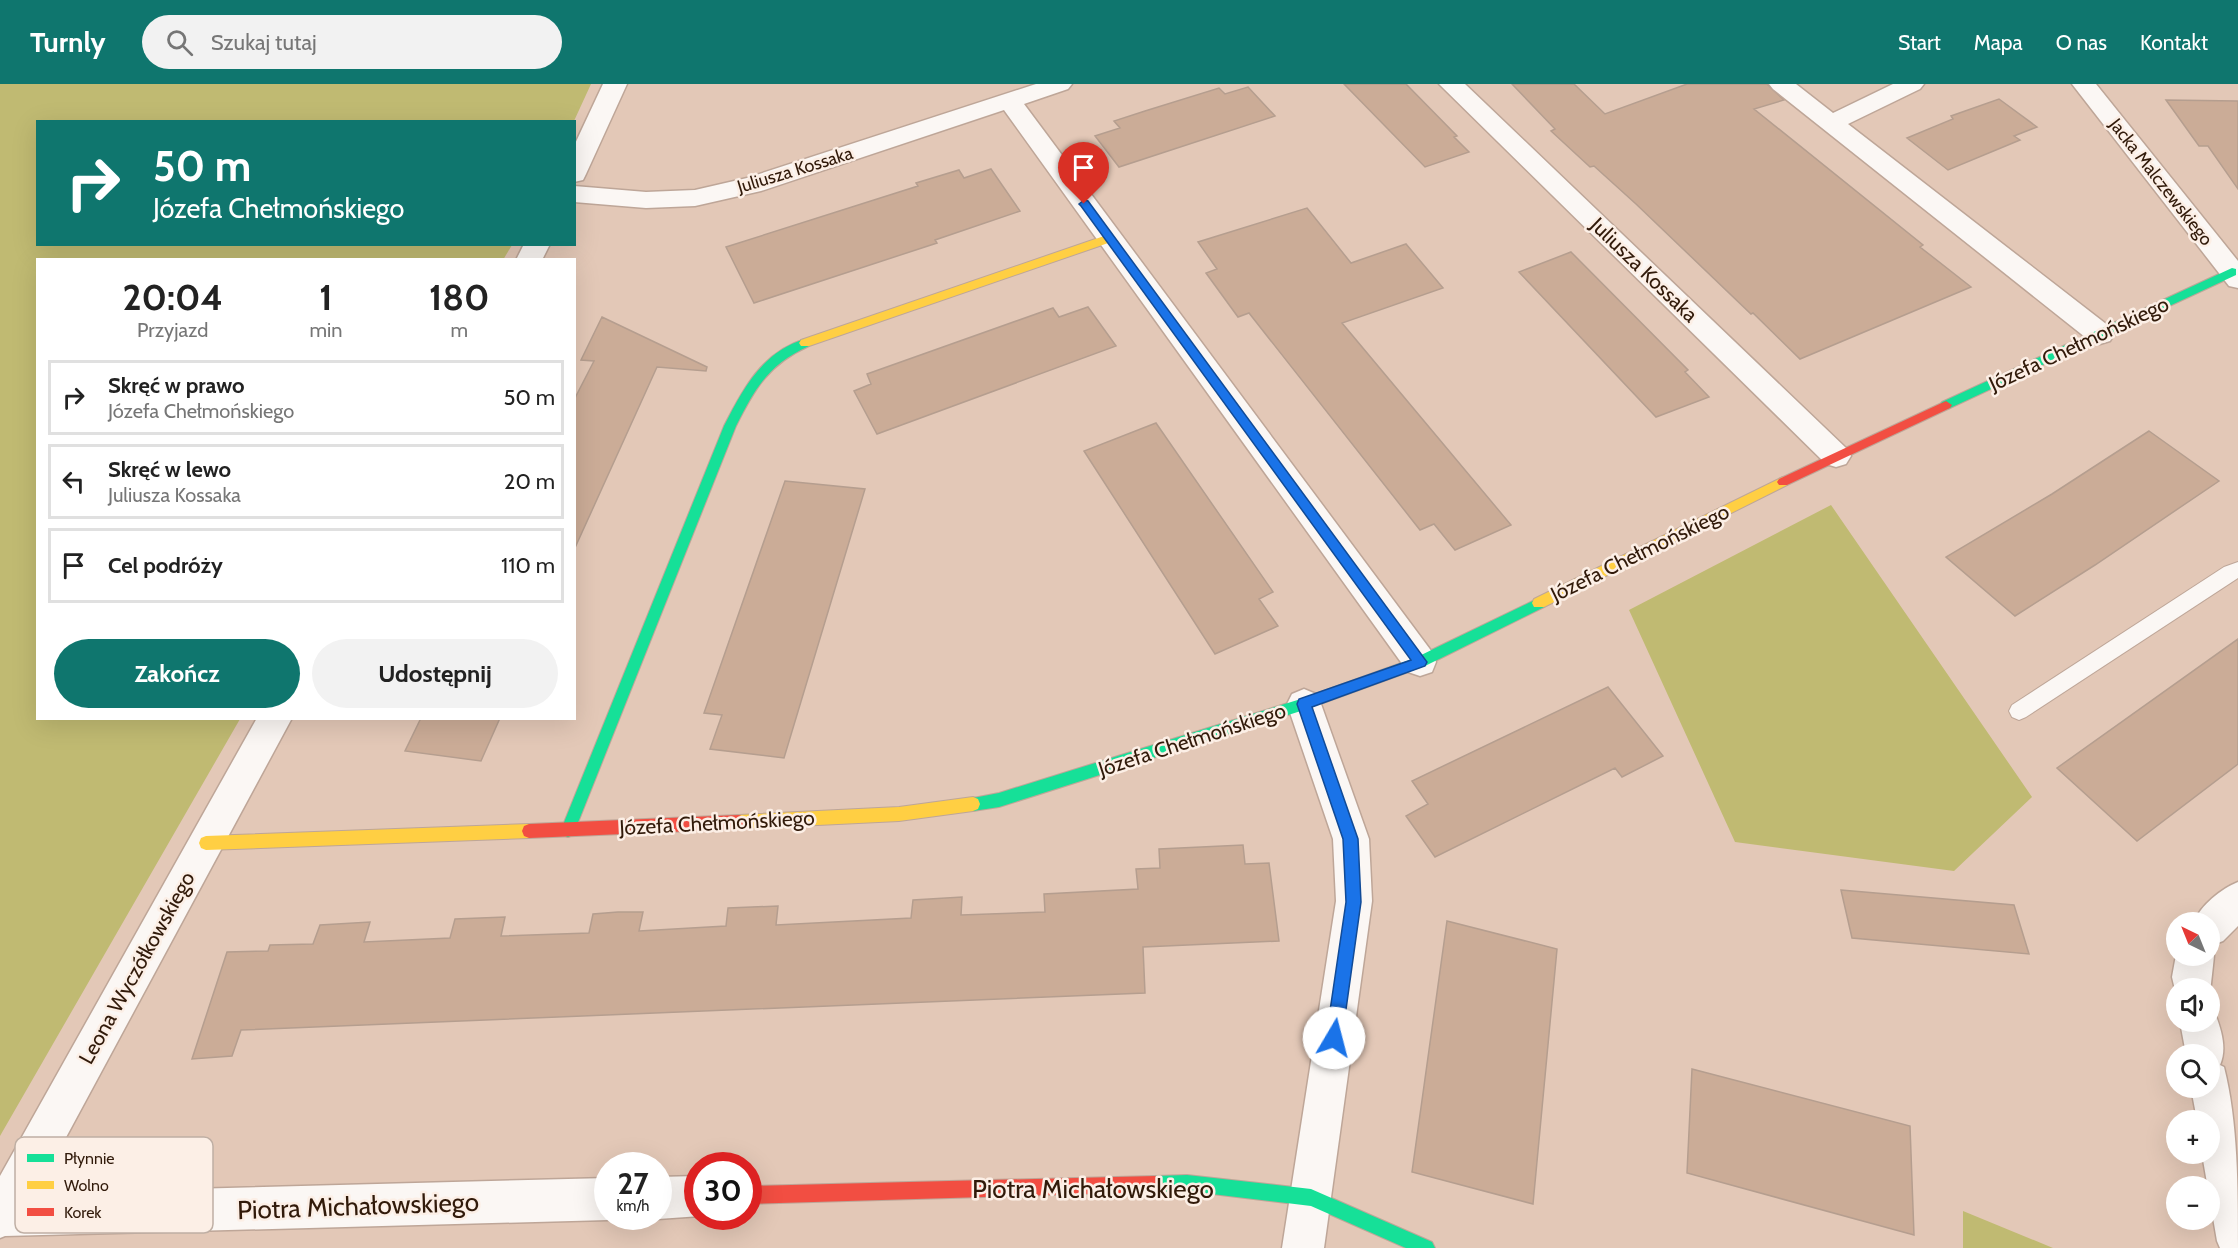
<!DOCTYPE html>
<html lang="pl">
<head>
<meta charset="utf-8">
<style>
  body { margin:0; font-family:Cabin,sans-serif; background:#f2f2f2; color:#222; height:100vh; display:flex; flex-direction:column; font-size:22px; white-space:nowrap }
  * { box-sizing:border-box; margin:0 }
  p { font-size:20px; color:#767676 }
  .icon { flex:none; width:33px; height:33px; fill:none; stroke:currentColor; stroke-width:2; stroke-linecap:round; stroke-linejoin:round }
  .map { position:relative; flex:1; overflow:hidden }
  .panel { position:absolute; left:36px; top:174px; width:540px; height:462px; display:flex; flex-direction:column; background:#fff; border-radius:0px; box-shadow:0 6px 24px #0002 }
  .panel>* { flex:none }
  .banner { position:absolute; left:36px; top:36px; width:540px; height:126px; border-radius:0px; box-shadow:0 6px 24px #0002; background:#0f766e; color:#fff; overflow:hidden }
  .needle { width:39px; rotate:317deg }
  .fabs { position:absolute; left:2166px; top:828px; display:grid; gap:12px }
  .fabs a { display:grid; place-items:center; width:54px; height:54px; border-radius:50%; background:#fff; box-shadow:0 6px 24px #0002; font-size:30px }
  .speed { position:absolute; left:594px; top:1068px; display:flex; gap:12px; font-size:30px; font-weight:700; text-align:center }
  .speed>* { display:grid; place-content:center; width:78px; height:78px; border-radius:50%; background:#fff; box-shadow:0 6px 24px #0002; line-height:1 }
  .speed small { font-size:15px; font-weight:400 }
  .speed .limit { border:9px solid #d22; background:#fff; color:#111 }
  .pin { position:absolute; display:grid; place-items:center; width:51px; height:51px; color:#fff; margin:-62px -26px; border-radius:50% 50% 50% 0; rotate:-45deg; box-shadow:0 0 6px #0007 }
  .pin .icon { rotate:45deg }
  .me { position:absolute; width:66px; margin:-33px; rotate:8deg; stroke-linejoin:round; filter:drop-shadow(0 0 4px #0008) }
  .turn { display:flex; align-items:center; gap:21px; height:126px; padding:0 18px; font-size:27px }
  .turn .icon { width:78px; height:78px; stroke-width:2.5 }
  .turn b { display:block; font-size:42px; line-height:51px }
  .eta { display:flex; justify-content:space-evenly; align-items:center; height:102px; text-align:center }
  .eta b { font-size:36px; font-weight:700; line-height:42px }
  .button { display:flex; gap:12px; margin-top:auto; padding:12px 18px }
  .button a { flex:1; height:69px; border-radius:36px; background:#0f766e; color:#fff; font-size:24px; font-weight:700; line-height:69px; text-align:center }
  .button a+a { background:#f2f2f2; color:#222 }
  ul { padding:0; list-style:none }
  li { display:flex; align-items:center; gap:18px; height:75px; margin:0 12px 9px; padding:0 6px; border:3px solid #e0e0e0; border-radius:0px }
  li div { flex:1 }
  li b { display:block; font-size:22px }
  li em { font-style:normal }
  header { display:flex; align-items:center; gap:36px; box-sizing:border-box; height:84px; padding:0 30px; background:#0f766e; color:#fff }
  header strong { font-size:28px }
  nav { display:flex; gap:33px; margin-inline-start:auto; font-size:21px }
  .search { width:420px; height:54px; background:#f2f2f2; display:flex; align-items:center; gap:15px; box-sizing:border-box; padding:0 21px; border-radius:33px; color:#767676; font-size:22px }
  .map>svg:first-child { display:block }
  .green { fill:#c0ba72 }
  .building { fill:#cbac97; stroke:#b59e8f; stroke-width:1.5 }
  .lines { fill:none; stroke-linecap:round; stroke-linejoin:round }
  .lane-casing { stroke:#bea698; stroke-width:2 }
  .street-casing { stroke:#bea698; stroke-width:3 }
  .fast-casing { stroke:#bea698; stroke-width:2 }
  .slow-casing { stroke:#bea698; stroke-width:2 }
  .jam-casing { stroke:#bea698; stroke-width:2 }
  .lane { fill:#fbf7f4; fill-rule:evenodd }
  .street { fill:#fbf7f4; fill-rule:evenodd }
  .fast { fill:#16e098; fill-rule:evenodd }
  .slow { fill:#ffcf43; fill-rule:evenodd }
  .jam { fill:#f24e42; fill-rule:evenodd }
  .route { fill:#1a73e8; stroke:#114b97; stroke-width:1.5 }
  .labels { text-anchor:middle; stroke-width:5; stroke-linejoin:round; paint-order:stroke }
  .far-street-label { font-size:18px; fill:#311a0a; stroke:#fcefe6 }
  .street-label { font-size:21px; fill:#311a0a; stroke:#fcefe6 }
  .near-street-label { font-size:26px; fill:#311a0a; stroke:#fcefe6 }
  .key { fill:#fcefe6; stroke:#bfafa4; stroke-width:1.5 }
  .key-label { font-size:16px; fill:#311a0a }
</style>
</head>
<body>
<header>
<strong>Turnly</strong>
<div class="search"><svg class="icon" aria-label="search" viewBox="0 0 24 24"><circle cx="10" cy="10" r="6"/><path d="M15 15l6 6"/></svg>Szukaj tutaj</div>
<nav><a>Start</a><a>Mapa</a><a>O nas</a><a>Kontakt</a></nav>
</header>
<div class="map">
<svg width="2238" height="1164" viewBox="0 0 2238 1164">
  <rect width="100%" height="100%" fill="#e3c8b7"/>
  <path class="green" d="M0,0H591L574,37L38,38V160L512,161L503,176H38V634L240,635L0,1052Z
    M1831,421L2032,713L1954,787L1735,758L1629,526Z
    M1963,1127L2053,1164H1963Z"/>
  <path class="building" d="M1344,0H1406L1457,52L1454,53L1469,68L1425,83Z
    M1512,0H1574L1605,30L1687,0H1767L1784,16L1754,25L1923,161L1920,163L1971,203L1800,275L1753,229L1751,230L1636,120L1594,82L1590,83L1551,47L1555,45Z
    M1248,3L1275,32L1119,83L1095,52L1120,44L1114,37L1145,27L1219,4L1225,10Z
    M1999,15L2037,43L2014,52L2020,56L1948,86L1907,54L1953,35L1951,32Z
    M2166,16L2238,17V105L2208,62H2199Z
    M991,85L1020,127L935,156L937,159L754,219L726,163L918,102L916,99L959,86L964,94Z
    M1307,124L1351,179L1406,160L1443,204L1342,239L1511,441L1455,466L1434,440L1420,446L1249,229L1238,233L1206,189L1217,185L1198,158Z
    M1571,168L1688,286L1685,288L1709,313L1656,333L1519,188Z
    M1088,223L1116,262L877,350L854,307L871,300L867,290L1053,224L1059,233Z
    M602,233L707,283L706,287L657,283L574,466V316L594,277L581,276Z
    M1156,339L1273,508L1259,515L1278,542L1215,570L1084,367Z
    M2149,347L2219,397L2095,481L2015,532L1946,473L2052,410Z
    M785,397L865,405L784,674L710,665L722,631L704,629Z
    M2238,555V680L2137,757L2057,684Z
    M1608,603L1663,672L1622,693L1615,684L1435,773L1406,732L1428,720L1412,697Z
    M421,634H500L481,677L405,667Z
    M1243,761L1245,780L1269,779L1279,857L1143,863L1145,909L241,946L232,972L192,975L227,868L268,867L270,861L313,860L320,841L370,838L364,858L450,854L455,835L505,833L501,852L589,849L593,830L618,828H643L639,847L726,842L728,824L778,822L776,841L911,834L913,816L962,813L961,831L1045,828L1044,810L1138,805L1136,785L1160,784L1159,765Z
    M1841,806L2014,821L2029,870L1852,854Z
    M1447,837L1557,865L1533,1120L1412,1088Z
    M1692,985L1910,1042L1914,1151L1687,1089Z"/>
  <g class="lines">
    <defs>
      <path id="lane" d="M2238,478V494L2026,633L2019,636L2012,633L2009,627L2012,621L2224,483Z"/>
      <path id="street" d="M603,0H627L586,90L583,96L574,98V62Z
        M1036,0H1072L1068,5L1024,20L1432,568L1436,578L1432,588L1420,592L1408,588L1004,26L761,107L695,122L646,124L574,118V102L646,108L695,106L747,94Z
        M1439,0H1465L1846,364L1851,372L1846,380L1836,383L1826,380Z
        M1769,0H1796L1833,29L1893,0H1924L1920,5L1848,40L2110,243L2114,250L2110,257L2100,260L2090,257L1773,5Z
        M2072,0H2096L2238,177V204L2229,202Z
        M524,160H550L542,176H516Z
        M1304,605L1316,610L1321,620L1369,755L1372,817L1324,1164H1282L1336,817L1333,755L1287,620L1292,610Z
        M257,634H292L36,1109L608,1094V1132H616L608,1136L5,1152L0,1154V1092Z
        M2238,798V842L2223,857L2210,862C2211,865 2213,868 2214,871C2214,874 2210,908 2210,910V904H2176V910L2172,893L2176,871L2210,872V838H2194C2201,821 2221,805 2238,798Z
        M2210,923L2213,924C2220,942 2228,963 2220,981L2224,983C2238,1038 2238,1105 2238,1164H2220L2217,1157L2202,1070H2210V1036H2197L2191,1004H2210V970H2186L2180,938H2210Z
        M698,1092V1132H701L658,1135L652,1132H658V1093Z"/>
      <path id="fast" d="M2232,184L2236,185V191L1950,324L1946,325L1940,321L1942,318Z
        M805,255L809,256V262C769,280 755,304 736,342L575,746L573,751L568,753L563,751L561,746L724,342C743,305 762,268 805,255Z
        M1539,514L1544,515L1546,519L1544,523L1425,582L1304,626L999,723L973,727L968,725L966,720L968,715L999,709L1304,614L1415,574Z
        M1187,1091L1311,1105L1432,1158L1435,1164H1406L1311,1122L1187,1107L1155,1108L1149,1106L1147,1100L1149,1094L1155,1092Z"/>
      <path id="slow" d="M1110,150L1115,154L1114,157L809,262H801L799,259L801,256Z
        M1783,393L1787,395L1789,398L1787,401L1544,523H1534L1532,519L1534,515Z
        M973,713L978,715L980,720L978,725L973,727L899,737L739,745L734,743L732,738L734,733L739,731L899,723Z
        M529,740L534,742L536,747L534,752L529,754L206,766L201,764L199,759L201,754L206,752Z"/>
      <path id="jam" d="M1946,317L1952,321L1950,324L1787,401H1779L1777,398L1779,395Z
        M739,731L744,733L746,738L744,743L739,745L529,754L524,752L522,747L524,742L529,740Z
        M1155,1092L1161,1094L1163,1100L1161,1106L1155,1108L748,1120V1102Z"/>
    </defs>
    <use href="#lane" class="lane-casing"/>
    <use href="#street" class="street-casing"/>
    <use href="#fast" class="fast-casing"/>
    <use href="#slow" class="slow-casing"/>
    <use href="#jam" class="jam-casing"/>
    <use href="#lane" class="lane"/>
    <use href="#street" class="street"/>
    <use href="#fast" class="fast"/>
    <use href="#slow" class="slow"/>
    <use href="#jam" class="jam"/>
  </g>
  <path class="route" d="M1084,116L1088,117L1427,578L1425,582L1312,623L1358,755L1361,818L1342,954L1340,960L1334,962L1328,960L1326,954L1346,818L1343,755L1297,620L1299,615L1411,576L1081,122L1079,120Z"/>
  <g class="labels">
    <g class="far-street-label">
      <text transform="translate(795 86) rotate(-17)" y="6">Juliusza Kossaka</text>
      <text transform="translate(2161 98) rotate(52)" y="6">Jacka Malczewskiego</text>
    </g>
    <g class="street-label">
      <text transform="translate(1644 186) rotate(44)" y="7">Juliusza Kossaka</text>
      <text transform="translate(2079 260) rotate(-25)" y="7">Józefa Chełmońskiego</text>
      <text transform="translate(1640 469) rotate(-26)" y="7">Józefa Chełmońskiego</text>
      <text transform="translate(1192 656) rotate(-18)" y="7">Józefa Chełmońskiego</text>
      <text transform="translate(717 739) rotate(-3)" y="7">Józefa Chełmońskiego</text>
      <text transform="translate(137 884) rotate(-61)" y="7">Leona Wyczółkowskiego</text>
    </g>
    <g class="near-street-label">
      <text x="1093" y="1114">Piotra Michałowskiego</text>
      <text transform="translate(358 1122) rotate(-2)" y="9">Piotra Michałowskiego</text>
    </g>
  </g>
  <rect x="15" y="1053" width="198" height="96" rx="9" class="key"/>
  <rect x="27" y="1070" width="27" height="8" fill="#16e098"/>
  <rect x="27" y="1097" width="27" height="8" fill="#ffcf43"/>
  <rect x="27" y="1124" width="27" height="8" fill="#f24e42"/>
  <g class="key-label">
    <text x="64" y="1080">Płynnie</text>
    <text x="64" y="1107">Wolno</text>
    <text x="64" y="1134">Korek</text>
  </g>
</svg>
<div class="fabs">
<a><svg class="needle" viewBox="-14 -14 28 28"><path d="M0-13l5 13h-10z" fill="#e53935"/><path d="M0 13l5-13h-10z" fill="#767676"/></svg></a>
<a><svg class="icon" aria-label="sound" viewBox="0 0 24 24"><path d="M4 9h4l5-4v14l-5-4H4zM17 9q2 3 0 6"/></svg></a>
<a><svg class="icon" aria-label="search" viewBox="0 0 24 24"><circle cx="10" cy="10" r="6"/><path d="M15 15l6 6"/></svg></a>
<a>+</a>
<a>−</a>
</div>
<div class="speed"><div>27<small>km/h</small></div><div class="limit">30</div></div>
<div class="pin" style="left:1084px;top:120px;background:#d93025"><svg class="icon" aria-label="arrive" viewBox="0 0 24 24"><path d="M6 21V4h12l-3 4 3 4H6"/></svg></div>
<svg class="me" style="left:1334px;top:954px" viewBox="-20 -20 40 40"><circle r="19" fill="#fff"/><path d="M0-13L10 11 0 6-10 11z" fill="#1a73e8"/></svg>
<div class="banner">
<div class="turn"><svg class="icon" aria-label="right" viewBox="0 0 24 24"><path d="M7 20v-9h11M14 6l5 5-5 5"/></svg><div><b>50 m</b>Józefa Chełmońskiego</div></div>
</div>
<section class="panel">
<div class="eta">
<div><b>20:04</b><p>Przyjazd</p></div>
<div><b>1</b><p>min</p></div>
<div><b>180</b><p>m</p></div>
</div>
<ul>
<li><svg class="icon" aria-label="right" viewBox="0 0 24 24"><path d="M7 20v-9h11M14 6l5 5-5 5"/></svg><div><b>Skręć w prawo</b><p>Józefa Chełmońskiego</p></div><em>50 m</em></li>
<li><svg class="icon" aria-label="left" viewBox="0 0 24 24"><path d="M17 20v-9H6M10 6l-5 5 5 5"/></svg><div><b>Skręć w lewo</b><p>Juliusza Kossaka</p></div><em>20 m</em></li>
<li><svg class="icon" aria-label="arrive" viewBox="0 0 24 24"><path d="M6 21V4h12l-3 4 3 4H6"/></svg><div><b>Cel podróży</b></div><em>110 m</em></li>
</ul>
<div class="button"><a>Zakończ</a><a>Udostępnij</a></div>
</section>
</div>
</body>
</html>
